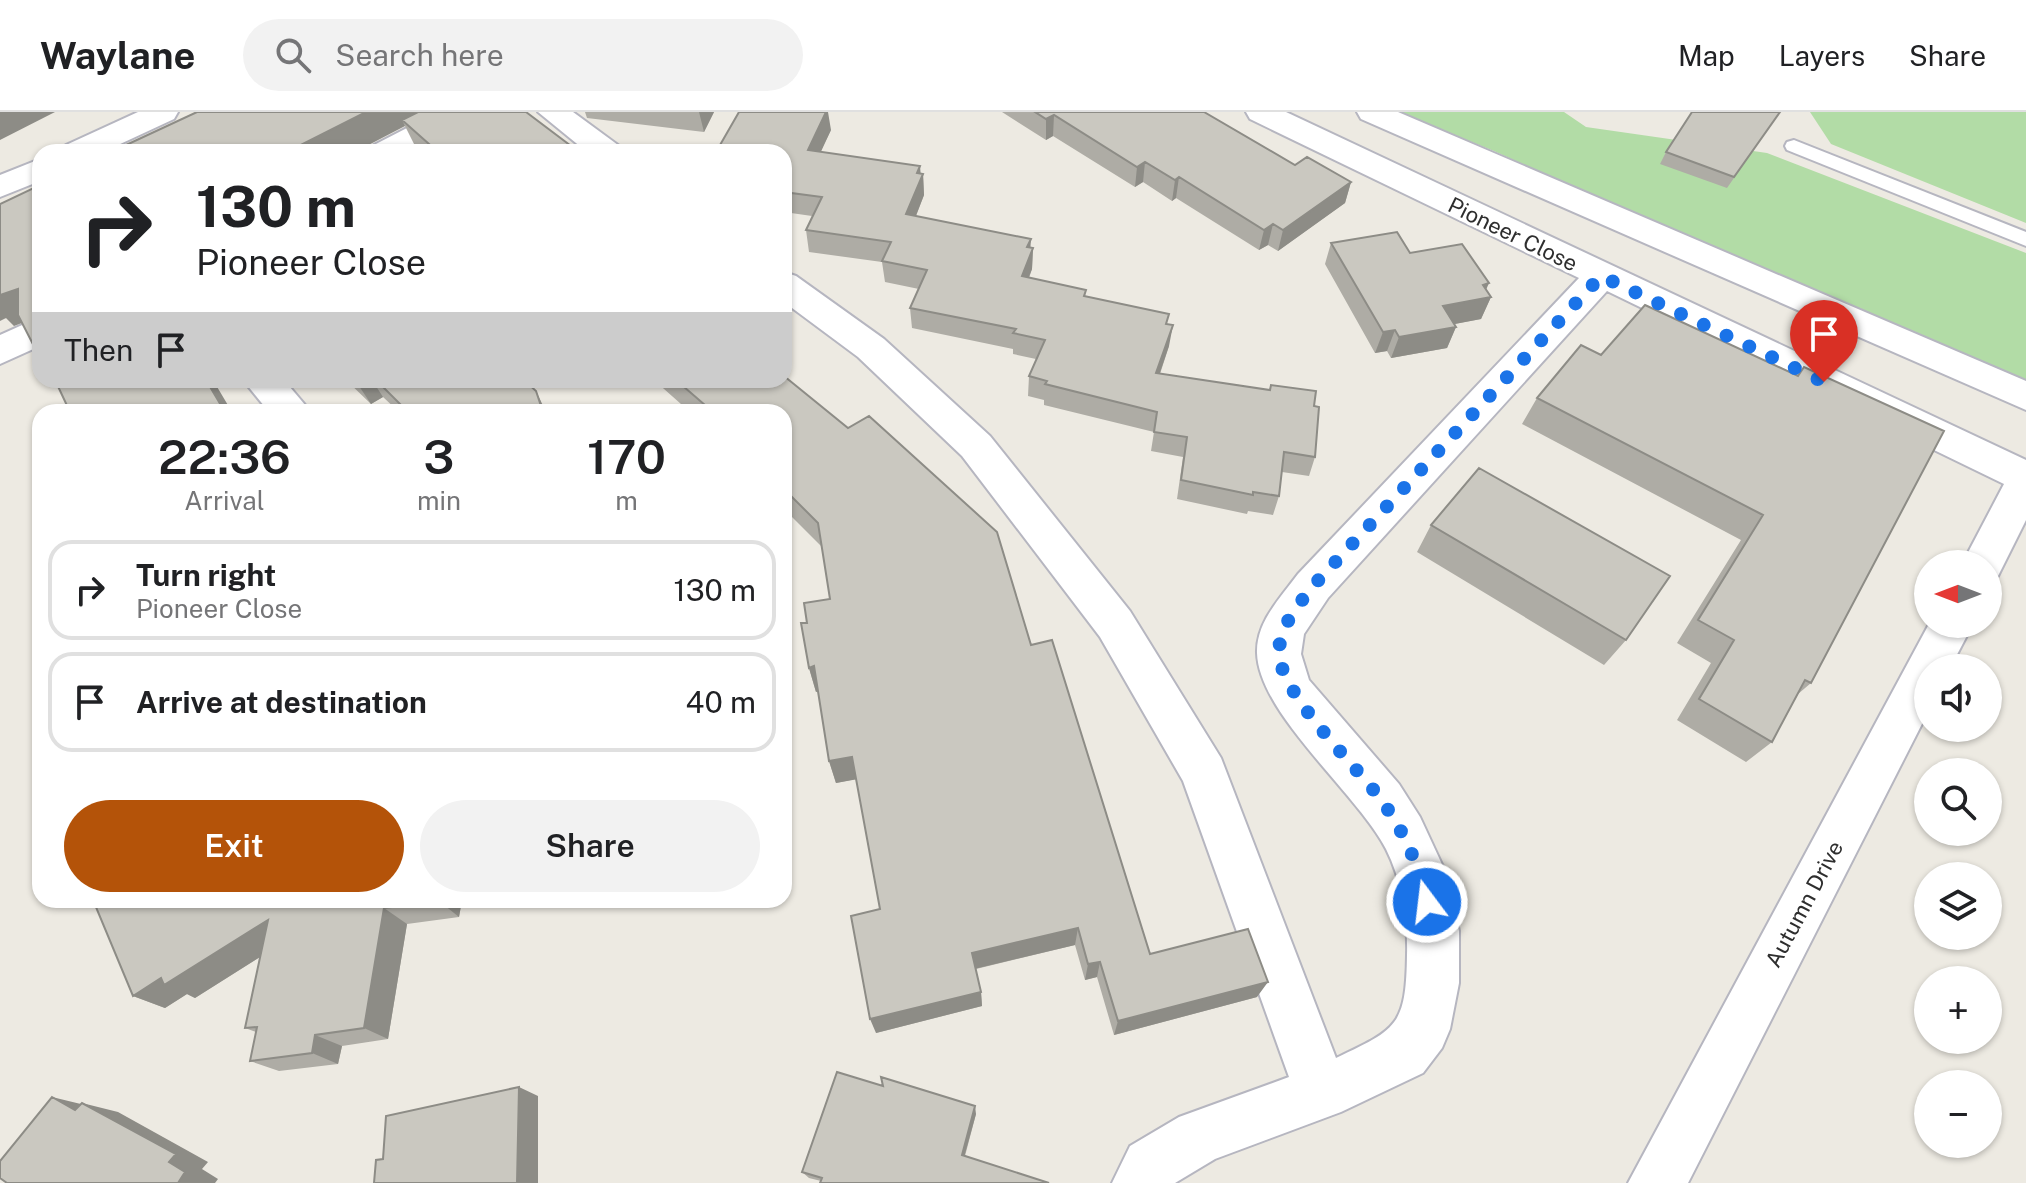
<!DOCTYPE html>
<html lang="en">
<head>
<meta charset="utf-8">
<style>
  body { margin:0; font-family:"Public Sans",sans-serif; background:#f2f2f2; color:#202124; height:100vh; display:flex; flex-direction:column; font-size:30px; white-space:nowrap }
  * { box-sizing:border-box; margin:0 }
  p { font-size:26px; color:#757577 }
  .icon { flex:none; width:44px; height:44px; fill:none; stroke:currentColor; stroke-width:2; stroke-linecap:round; stroke-linejoin:round }
  .map { position:relative; flex:1; overflow:hidden }
  .drawer { position:absolute; left:32px; top:292px; width:760px; height:504px; display:flex; flex-direction:column; background:#fff; border-radius:24px; box-shadow:0 2px 6px #0004 }
  .drawer>* { flex:none }
  .guide { position:absolute; left:32px; top:32px; width:760px; height:244px; border-radius:24px; box-shadow:0 2px 6px #0004; background:#fff; color:#202124; overflow:hidden }
  .needle { width:52px; rotate:270deg }
  .controls { position:absolute; left:1914px; top:438px; display:grid; gap:16px }
  .controls a { display:grid; place-items:center; width:88px; height:88px; border-radius:50%; background:#fff; box-shadow:0 2px 6px #0004; font-size:40px }
  .pin { position:absolute; display:grid; place-items:center; width:68px; height:68px; color:#fff; margin:-82px -34px; border-radius:50% 50% 50% 0; rotate:-45deg; box-shadow:0 0 8px #0007 }
  .pin .icon { rotate:45deg }
  .me { position:absolute; width:88px; margin:-44px; rotate:345deg; stroke-linejoin:round; filter:drop-shadow(0 0 6px #0008) }
  .turn { display:flex; align-items:center; gap:28px; height:168px; padding:0 32px; font-size:36px }
  .turn .icon { width:104px; height:104px; stroke-width:2.5 }
  .turn b { display:block; font-size:56px; line-height:68px }
  .then { display:flex; align-items:center; height:76px; padding:0 32px; background:#0003; gap:16px; font-size:30px }
  .eta { display:flex; justify-content:space-evenly; align-items:center; height:136px; text-align:center }
  .eta b { font-size:48px; font-weight:600; line-height:56px }
  .cta { display:flex; gap:16px; margin-top:auto; padding:16px 32px }
  .cta a { flex:1; height:92px; border-radius:48px; background:#b45309; color:#fff; font-size:32px; font-weight:600; line-height:92px; text-align:center }
  .cta a+a { background:#f2f2f2; color:#202124 }
  ul { padding:0; list-style:none }
  li { display:flex; align-items:center; gap:24px; height:100px; margin:0 16px 12px; padding:0 16px; border:4px solid #e0e0e0; border-radius:24px }
  li div { flex:1 }
  li b { display:block; font-size:30px }
  li em { font-style:normal }
  header { display:flex; align-items:center; gap:48px; box-sizing:border-box; height:112px; padding:0 40px; background:#fff; border-bottom:2px solid #e0e0e0 }
  header strong { font-size:38px }
  nav { display:flex; gap:44px; margin-inline-start:auto; font-size:28px }
  .search { width:560px; height:72px; background:#f2f2f2; display:flex; align-items:center; gap:20px; box-sizing:border-box; padding:0 28px; border-radius:44px; color:#757577; font-size:30px }
  .map>svg:first-child { display:block }
  .green { fill:#b2dca6 }
  .lines { fill:none; stroke-linecap:round; stroke-linejoin:round }
  .lane-casing { stroke:#b6b6c0; stroke-width:4 }
  .street-casing { stroke:#b6b6c0; stroke-width:4 }
  .lane { fill:#fff; fill-rule:evenodd }
  .street { fill:#fff; fill-rule:evenodd }
  .wall { fill:#aeaca5 }
  .shaded-wall { fill:#8d8c86 }
  .building { fill:#cac8c0; stroke:#8d8c86; stroke-width:2 }
  .route { stroke:#1a73e8; stroke-width:14; stroke-dasharray:0 25.2 }
  .labels { text-anchor:middle; stroke-width:6; stroke-linejoin:round; paint-order:stroke }
  .street-label { font-size:22px; fill:#2e2e2e; stroke:#fff }
</style>
</head>
<body>
<header>
<strong>Waylane</strong>
<div class="search"><svg class="icon" aria-label="search" viewBox="0 0 24 24"><circle cx="10" cy="10" r="6"/><path d="M15 15l6 6"/></svg>Search here</div>
<nav><a>Map</a><a>Layers</a><a>Share</a></nav>
</header>
<div class="map">
<svg width="2026" height="1071" viewBox="0 0 2026 1071">
  <rect width="100%" height="100%" fill="#edeae2"/>
  <path class="green" d="M1397,0H1564L1586,15L1767,41L2026,141V283L1494,39Z
    M1810,0H2026V111L1831,32Z"/>
  <g class="lines">
    <defs>
      <path id="lane" d="M1794,28L2026,120V134L1787,38L1785,34L1787,30Z"/>
      <path id="street" d="M138,0H178L174,7L103,40H61L66,33Z
        M438,0H477L473,7L409,40H369L374,33Z
        M538,0H573L618,33L623,40H587Z
        M1246,0H1286L2026,348V408L1998,464L1988,467V452H1962L2004,372L1607,179L1328,486L1304,522L1301,542L1309,568L1399,672L1420,705L1446,761L1459,819V871L1450,917L1442,936L1423,961L1341,1000L1215,1047L1175,1071H1112L1130,1034L1179,1005L1289,965L1183,669L1100,525L962,344L858,245L784,190V160L796,164L884,227L990,324L1130,499L1221,646L1336,946C1397,917 1406,914 1407,843C1408,808 1402,768 1386,737C1356,680 1259,602 1257,541C1256,510 1281,485 1298,462L1579,166L1250,7Z
        M1357,0H1398L2026,269V298L1361,7Z
        M40,47V69L0,85V63Z
        M40,205V234L0,252V223Z
        M243,268H284L311,300H269Z
        M1929,512H1973L1950,556H1928V600L1688,1071H1628Z"/>
    </defs>
    <use href="#lane" class="lane-casing"/>
    <use href="#street" class="street-casing"/>
    <use href="#lane" class="lane"/>
    <use href="#street" class="street"/>
  </g>
  <path class="wall" d="M197,0H526L579,40H418L405,14Z
    M585,0H714L704,20L587,6Z
    M1002,0H1204L1295,53L1351,70L1345,91L1278,139L1268,133L1259,138L1176,86L1172,89L1143,70L1135,75L1053,24L1046,28Z
    M1780,0L1727,76L1660,52L1666,40Z
    M831,18L820,40L920,54V61L923,62L924,83L916,104L1033,136L1032,157L1029,166L1086,178L1085,184L1168,212L1169,234L1160,262L1270,278L1271,273L1314,294L1315,345L1309,364L1282,360L1279,384L1273,403L1248,399L1247,402L1177,387L1183,345L1151,339L1154,320L1044,293V288L1028,284L1029,264L1036,247L1013,242V237L912,216L910,196L919,177L885,170L882,150L809,140L806,118L812,104L784,100V40Z
    M1331,131L1410,141L1486,178L1491,185L1481,207L1454,212L1456,215L1447,236L1391,246L1387,239L1375,241L1325,152Z
    M1601,243L1797,264L1804,255L1811,571L1798,582L1772,630L1746,650L1677,608L1711,551L1677,531L1741,428L1522,312L1537,286Z
    M785,259L787,266L1031,533L1150,842L1257,885L1114,923L1097,865L1085,868L1075,833L976,857L981,880L982,894L876,921L880,797L856,667L836,671L829,649L818,579L816,580L809,556L807,511L830,487L822,435L784,397V300H690L655,269L652,271L649,268H784Z
    M346,268H524L546,300H399L383,285L371,292Z
    M1431,413L1626,528L1604,553L1417,440Z
    M93,788H462L459,805L407,812L388,927L342,934L338,952L279,959L250,949L256,920L245,916L260,845L195,886L187,882L165,896L133,884Z
    M976,1002L965,1044L821,1069L809,1066L802,1060Z"/>
  <path class="shaded-wall" d="M0,0H55L0,28Z
    M366,0H432L402,8L405,14L355,40H287Z
    M699,0H714L704,20Z
    M826,0H828L831,18L812,59L808,38Z
    M1054,3L1053,24L1046,28V7Z
    M1145,50L1143,70L1135,75L1137,55Z
    M920,54L921,66L923,62L924,83L908,124L906,102Z
    M1179,65L1176,86L1172,89L1175,68Z
    M1351,70L1345,91L1278,139L1283,118Z
    M1273,112L1268,133L1259,138L1264,118Z
    M1031,127L1030,142L1033,136L1032,157L1021,185L1022,164L1027,135Z
    M1489,171L1482,187L1491,185L1481,207L1434,216L1443,194L1483,173Z
    M18,177L40,204L14,214L0,200V183Z
    M0,200L6,206L0,209Z
    M1173,213L1169,234L1153,281L1156,261Z
    M1456,215L1447,236L1391,246L1399,225Z
    M1395,218L1387,239L1375,241L1383,220Z
    M206,268H213L232,300H225Z
    M355,268H372L383,285L371,292Z
    M536,279L546,300H543Z
    M814,554L821,578L816,580L809,556Z
    M852,645L858,667L836,671L829,649Z
    M439,788H462L459,805L439,789Z
    M384,796L407,812L388,927L364,916Z
    M268,808L295,823L195,886L187,882L165,896L133,884L161,866Z
    M1078,816L1075,833L974,857L972,841Z
    M1100,850L1097,865L1085,868L1088,852Z
    M1268,870L1257,885L1114,923L1118,909Z
    M981,880L982,894L876,921L870,907Z
    M315,923L342,934L338,952L312,941Z
    M519,975L538,984V1071H517Z
    M52,985L89,994L82,991L118,1000L208,1050L202,1057L218,1067L215,1071H178L75,998Z
    M975,994L976,1002L963,1049L962,1043Z"/>
  <path class="building" d="M197,0H366L287,40H111Z
    M418,0H526L579,40H438L402,8Z
    M739,0H826L808,38L920,54L917,61L923,62L906,102L1031,127L1027,135L1033,136L1022,164L1086,178L1084,184L1169,202L1166,212L1173,213L1156,261L1270,278L1271,273L1316,279L1314,294L1319,295L1315,345L1284,340L1279,384L1253,380V383L1181,368L1187,325L1154,320L1157,300L1045,272L1047,269L1029,264L1045,228L1013,221L1016,217L910,196L927,158L882,149L891,130L806,118L822,85L784,80V66L788,58L784,57V40H716Z
    M1035,0H1204L1295,53L1307,45L1351,70L1283,118L1273,112L1264,118L1179,65L1175,68L1145,50L1137,55L1054,3L1046,7Z
    M1692,0H1780L1734,65L1666,40Z
    M40,73V246L18,203V177L0,183V92Z
    M1397,120L1410,141L1462,132L1489,171L1483,173L1491,185L1443,194L1456,215L1399,225L1395,218L1383,220L1331,131Z
    M1645,193L1798,264L1804,255L1944,319L1811,571L1805,568L1772,630L1699,587L1734,528L1698,508L1763,403L1537,286L1581,233L1601,243Z
    M784,264L848,316L869,304L997,420L1031,533L1052,528L1150,842L1248,817L1268,870L1118,909L1100,850L1088,852L1078,816L972,841L981,880L870,907L851,804L880,797L852,645L829,649L814,554L809,556L801,511H807L804,491L830,487L818,411L784,377V300H713L676,268H784Z
    M55,268H206L225,300H70Z
    M376,268H524L536,279L543,300H408Z
    M1479,356L1670,464L1626,528L1431,413Z
    M93,788H439V789L384,796L364,916L315,923L312,941L250,949L257,915L245,916L268,808L164,873L161,866L133,884Z
    M837,960L883,974L881,965L975,994L962,1043L1049,1071H820L822,1066L802,1060Z
    M519,975L517,1071H374L376,1048L383,1047L386,1004Z
    M52,985L75,998L82,991L176,1042L169,1050L185,1060L178,1071H7L0,1066V1049Z"/>
  <g class="lines">
    <path class="route" d="M1427,790C1419,753 1404,720 1382,689C1357,654 1277,580 1279,538C1281,512 1298,494 1313,474L1601,164L1824,270"/>
  </g>
  <g class="labels">
    <g class="street-label">
      <text transform="translate(1513 122) rotate(26)" y="8">Pioneer Close</text>
      <text transform="translate(1804 792) rotate(-62)" y="8">Autumn Drive</text>
    </g>
  </g>
</svg>
<div class="controls">
<a><svg class="needle" viewBox="-14 -14 28 28"><path d="M0-13l5 13h-10z" fill="#e53935"/><path d="M0 13l5-13h-10z" fill="#757577"/></svg></a>
<a><svg class="icon" aria-label="sound" viewBox="0 0 24 24"><path d="M4 9h4l5-4v14l-5-4H4zM17 9q2 3 0 6"/></svg></a>
<a><svg class="icon" aria-label="search" viewBox="0 0 24 24"><circle cx="10" cy="10" r="6"/><path d="M15 15l6 6"/></svg></a>
<a><svg class="icon" aria-label="layers" viewBox="0 0 24 24"><path d="M12 4l9 5-9 5-9-5zM3 14l9 5 9-5"/></svg></a>
<a>+</a>
<a>−</a>
</div>
<div class="pin" style="left:1824px;top:270px;background:#d93025"><svg class="icon" aria-label="arrive" viewBox="0 0 24 24"><path d="M6 21V4h12l-3 4 3 4H6"/></svg></div>
<svg class="me" style="left:1427px;top:790px" viewBox="-20 -20 40 40"><circle r="17" fill="#1a73e8" stroke="#fff" stroke-width="3"/><path d="M0-11L8 9 0 5-8 9z" fill="#fff"/></svg>
<div class="guide">
<div class="turn"><svg class="icon" aria-label="right" viewBox="0 0 24 24"><path d="M7 20v-9h11M14 6l5 5-5 5"/></svg><div><b>130 m</b>Pioneer Close</div></div>
<div class="then">Then<svg class="icon" aria-label="arrive" viewBox="0 0 24 24"><path d="M6 21V4h12l-3 4 3 4H6"/></svg></div>
</div>
<section class="drawer">
<div class="eta">
<div><b>22:36</b><p>Arrival</p></div>
<div><b>3</b><p>min</p></div>
<div><b>170</b><p>m</p></div>
</div>
<ul>
<li><svg class="icon" aria-label="right" viewBox="0 0 24 24"><path d="M7 20v-9h11M14 6l5 5-5 5"/></svg><div><b>Turn right</b><p>Pioneer Close</p></div><em>130 m</em></li>
<li><svg class="icon" aria-label="arrive" viewBox="0 0 24 24"><path d="M6 21V4h12l-3 4 3 4H6"/></svg><div><b>Arrive at destination</b></div><em>40 m</em></li>
</ul>
<div class="cta"><a>Exit</a><a>Share</a></div>
</section>
</div>
</body>
</html>
